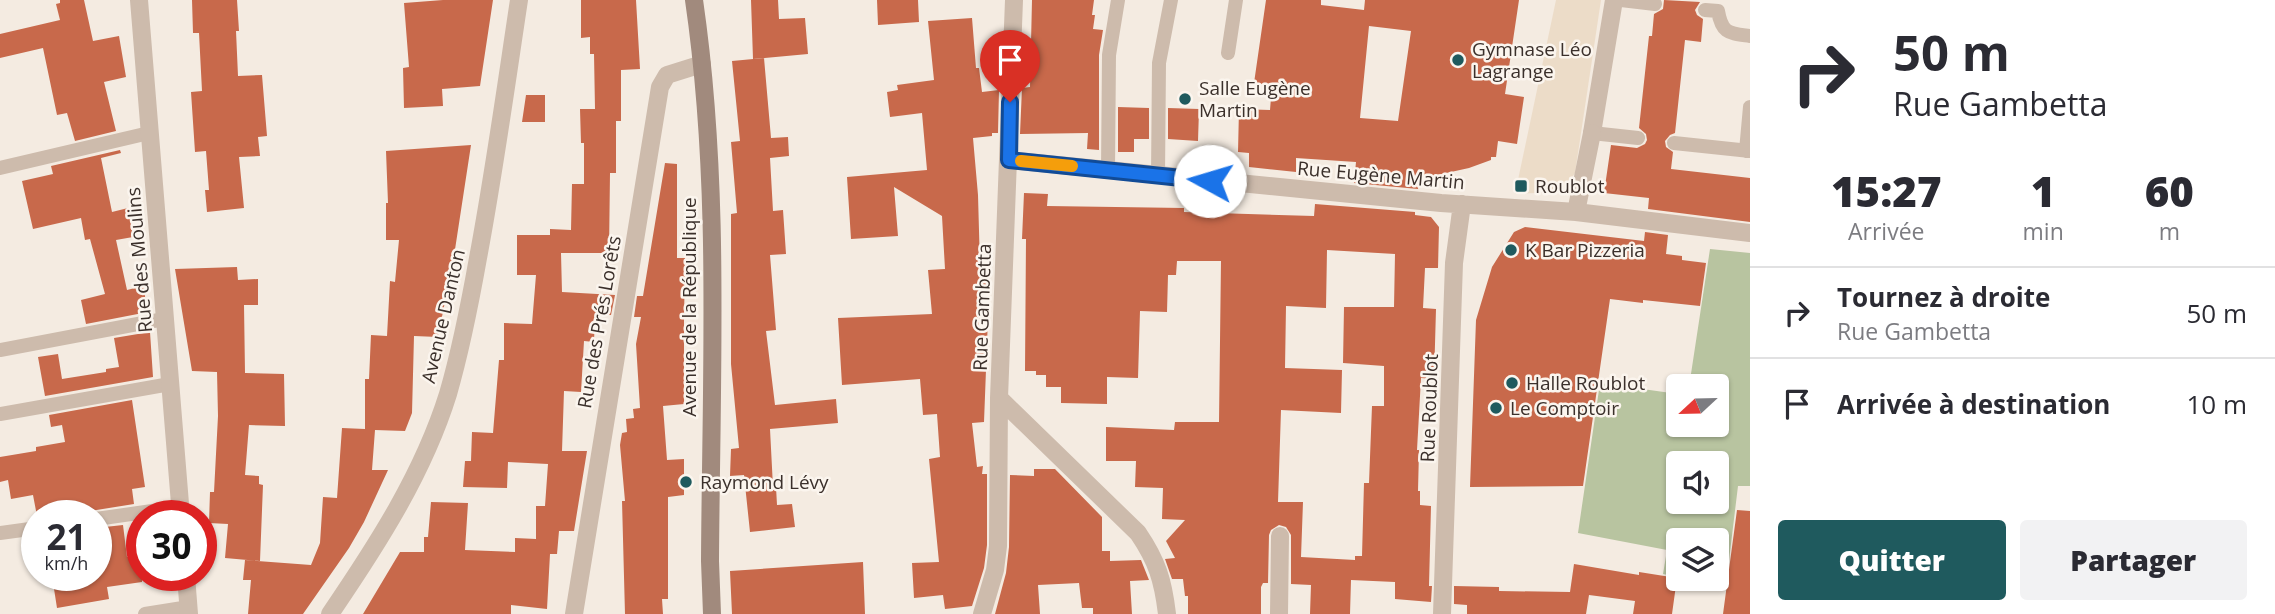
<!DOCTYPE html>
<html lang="fr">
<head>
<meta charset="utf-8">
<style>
  body { margin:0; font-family:"Open Sans",sans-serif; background:#f2f2f3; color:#2b2b33; height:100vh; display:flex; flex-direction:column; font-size:26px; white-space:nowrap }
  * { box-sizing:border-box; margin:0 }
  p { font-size:23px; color:#7c7c81 }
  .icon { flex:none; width:38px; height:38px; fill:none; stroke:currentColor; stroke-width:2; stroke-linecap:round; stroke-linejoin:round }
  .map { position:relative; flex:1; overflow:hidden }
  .details { display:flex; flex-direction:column; background:#fff; width:525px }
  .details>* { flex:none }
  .guide { background:#fff; color:#2b2b33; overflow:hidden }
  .needle { width:46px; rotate:248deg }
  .controls { position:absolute; left:1666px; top:374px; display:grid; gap:14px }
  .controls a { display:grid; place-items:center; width:63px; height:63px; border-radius:7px; background:#fff; box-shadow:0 2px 5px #0004; font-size:35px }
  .speed { position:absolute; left:21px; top:500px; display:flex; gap:14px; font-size:35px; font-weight:700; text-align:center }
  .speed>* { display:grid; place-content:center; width:91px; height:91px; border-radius:50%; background:#fff; box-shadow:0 2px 5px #0004; line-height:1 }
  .speed small { font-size:18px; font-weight:400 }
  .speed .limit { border:10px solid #d22; background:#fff; color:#111 }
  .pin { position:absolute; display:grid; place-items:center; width:60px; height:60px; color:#fff; margin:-72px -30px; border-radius:50% 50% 50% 0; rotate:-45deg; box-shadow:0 0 7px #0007 }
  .pin .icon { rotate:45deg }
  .me { position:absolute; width:77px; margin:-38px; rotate:276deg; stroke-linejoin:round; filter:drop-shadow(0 0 5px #0008) }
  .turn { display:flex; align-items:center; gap:24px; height:147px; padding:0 28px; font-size:32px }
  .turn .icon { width:91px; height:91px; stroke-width:2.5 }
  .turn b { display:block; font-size:49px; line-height:60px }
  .eta { display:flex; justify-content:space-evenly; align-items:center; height:119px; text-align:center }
  .eta b { font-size:42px; font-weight:800; line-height:49px }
  .primary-button { display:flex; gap:14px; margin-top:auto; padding:14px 28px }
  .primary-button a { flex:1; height:80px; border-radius:7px; background:#1f5a5e; color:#fff; font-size:28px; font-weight:800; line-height:80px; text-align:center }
  .primary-button a+a { background:#f2f2f3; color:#2b2b33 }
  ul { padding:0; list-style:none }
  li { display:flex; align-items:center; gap:21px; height:91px; padding:0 28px; border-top:2px solid #e1e1e2 }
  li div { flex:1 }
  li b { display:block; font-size:26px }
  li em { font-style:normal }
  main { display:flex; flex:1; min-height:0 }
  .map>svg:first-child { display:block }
  .green { fill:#b8c4a0; fill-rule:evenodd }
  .plaza { fill:#ecdcc8 }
  .building { fill:#c8694b; fill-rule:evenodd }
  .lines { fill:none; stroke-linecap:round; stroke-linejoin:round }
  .service { stroke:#cdbbac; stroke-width:14 }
  .pedestrian { stroke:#cdbbac; stroke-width:18 }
  .minor { stroke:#cdbbac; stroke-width:18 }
  .tertiary { stroke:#cdbbac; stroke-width:18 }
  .secondary { stroke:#a18a7d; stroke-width:18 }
  .route-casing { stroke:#114b97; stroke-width:18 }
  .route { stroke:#1a73e8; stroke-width:12 }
  .slow { stroke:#f59e0b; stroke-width:12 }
  .poi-dot { fill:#1f5a5e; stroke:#fbf5ee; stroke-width:2.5 }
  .labels { text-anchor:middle; stroke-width:5; stroke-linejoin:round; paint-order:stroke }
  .poi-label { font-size:19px; fill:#3b302b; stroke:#fbf5ee; text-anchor:start }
  .street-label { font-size:19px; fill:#3b302b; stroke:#fbf5ee }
</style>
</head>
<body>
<main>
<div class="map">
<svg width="1750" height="614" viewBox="0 0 1750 614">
  <rect width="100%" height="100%" fill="#f4ebe1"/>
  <path class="green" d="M1710,249L1750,253V486H1738L1726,585L1692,579H1717V541H1678V577L1663,574L1667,550L1578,533L1600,383L1678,394V425H1717V387H1689ZM1678,464H1717V502H1678Z"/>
  <path class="plaza" d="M1556,0H1601L1575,173L1562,192L1515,194Z"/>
  <path class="building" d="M60,0H84L93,41L119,36L126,77L104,82L116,131L75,141L67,113L57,115L43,48L0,58V34L60,20L56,4L60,3Z
    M192,0H237L239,31H236L238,76L262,75L267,136L258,137L260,156L239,157L244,208L207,212L205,190H209L206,151L195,152L191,92L202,91L199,33H193Z
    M443,0H493L480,86L442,89L443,106L404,108L403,68L409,67L404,3Z
    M581,0H636L640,69L621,70V121H616V173H610L609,253H561L562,292L615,295L611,315L595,314L594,342L584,341L581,392L564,391L562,451H587L574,531H559L557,554H550L547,609L511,605V614H363L400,552H424V537H428L431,502L468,503L465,550L515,552V538L536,539V506H545L548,464L508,462L507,488L463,487L465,461H471L472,432L493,433L499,360H504V323L532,324L536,275H517V235H550V229L571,230L572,184H584V143H581L580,109H595L594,54H590V37L581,38Z
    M751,0H778L779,19L805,18L808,54L753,59Z
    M877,0H918L919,22L878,25Z
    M1032,0H1094L1092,15H1095L1093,29L1103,30L1099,55V150L1087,149L1088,133L1020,134L1022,88L1030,87Z
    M1266,0H1321V5L1364,10L1365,0H1519L1505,94L1524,97L1517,144L1498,141L1496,157H1491V160L1469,168L1419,179L1418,189L1354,183L1356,162L1296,158V172L1249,167V153L1238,152L1239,109L1270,110L1272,85L1254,83ZM1369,26L1411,31L1398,121L1360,118Z
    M1664,0L1700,2L1695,10L1697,15L1703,19L1701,42L1685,40L1675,133L1670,135L1665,141L1666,147L1673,152L1671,169L1750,178V222L1648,209L1649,198L1604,193L1611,145L1637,148L1645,144L1647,140L1646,134L1639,128L1649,36H1652L1654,14L1663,9Z
    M972,18L976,68H979L982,92L999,90L998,133H992V136L973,138L978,195L980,266L990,265L984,422L972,423L977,467L983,466L982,474H987V545L984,568L972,606L945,609L943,595L914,598L912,563L939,562L929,459L940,457L937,414L923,415L920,379L842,385L838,318L932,314L928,270L945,269L942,216L894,187L898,236L851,239L847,177L927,170L922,113L890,117L887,92L898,90L897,85L934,80L928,21Z
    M764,58L771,138L788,137L789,156L770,158L773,211L783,210L786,254L770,255L776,330L766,331L775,405L836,399L838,423L770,429L773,487H776L777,505L792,504L795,527L750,532L744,475L730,476L731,449L739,448L731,364V214L737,213L731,142L740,141L732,61Z
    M526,95H545V122H522Z
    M1118,107L1149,108V139H1134V152H1118Z
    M1168,108L1199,109L1198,141L1168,139Z
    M471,145L454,256L438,337L414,336L412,413L405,431L375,430L372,470H388L364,522L349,548L303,614H248L251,580H243L245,560L311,565L320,543L323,497L337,498L342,428L365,429V379H369L371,335L387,336L390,281L395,282L399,240H386V203H388L386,151Z
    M120,150L121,153L101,158L112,212L128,208L133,237L116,240L127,290L143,286L148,312L86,324L81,300L105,294L90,239L85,240L81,218L33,229L22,181L53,174L51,166Z
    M665,163L677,164V258H685L684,321V404L663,406L667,460L684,459V495L668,497V599H662L663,614H625L622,501H625L620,445L622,433L627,432L626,419L634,418L633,409L640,408L636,344L641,317H634L637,296H643Z
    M1024,193L1048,194L1047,206L1184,208V212L1314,216L1315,204L1415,212V215L1431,217L1439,227L1438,268H1425L1423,308L1436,309L1434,379L1421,378L1417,450H1419L1418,491H1420V505L1431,506L1429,586H1432L1431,602L1395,599V582L1351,580L1350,614H1310L1311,585L1291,584V535L1286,527L1279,525L1271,530L1269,535L1268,583H1263L1261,587V614H1188V596H1185L1183,579H1172L1165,559L1175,558L1166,541L1185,520L1162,519L1163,488L1135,487L1136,461H1106V427L1174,430L1175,422H1219L1221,261H1177L1176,275H1168L1167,312L1140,311L1138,378L1107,377V404L1061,403V387H1046V375H1036V371H1025L1026,239H1022ZM1327,250L1395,254L1394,307H1344L1343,363L1384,366V406H1372L1369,483H1364L1362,556H1355V560L1301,557L1303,502H1278L1281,410L1341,413L1342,370L1285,368L1286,306L1326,308Z
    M1525,227L1644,241L1645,232L1668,235L1666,254L1682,256V260L1706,263L1700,306L1643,300V303L1610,299L1583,486L1470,487L1476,320L1492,267L1514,232Z
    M237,267L238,280L258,279V305H244L245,373L284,374L285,426L249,425L245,475L259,476V484L263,485L260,561L225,558L228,524L209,523L210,492H214L218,416L217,372L192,371L175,269Z
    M150,332L153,377L45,396L38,357L58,354L62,379L106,372V369L119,367L114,338Z
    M132,400L145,487L132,489L134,504L59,516H37L33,495L11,499L8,480L0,482V457L36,451V447L65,442L62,425L51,427L49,415Z
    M1034,469H1055L1102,517V551H1110V561L1141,560L1149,580L1130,581L1132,614H1093V608H1082L1079,583L1038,585L1040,614H995L1006,573L1009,547L1010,475L1034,476Z
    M1737,510L1750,511V614H1723Z
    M123,525L127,557L142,555V582L107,587L109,599L57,608L52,576H96V528Z
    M863,562L865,614H732L730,571Z
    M1574,564L1639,575V572L1677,578L1672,614H1633L1635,601L1589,595L1586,614H1467V605L1454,604V586L1499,587V591L1570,592Z"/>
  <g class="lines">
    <path class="service" d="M1621,0L1655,4
      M1705,10L1718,11C1722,34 1729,33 1750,36
      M1228,53L1236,0
      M1592,133L1638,138
      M1674,143L1750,151
      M1746,151L1750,107
      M0,168L149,133
      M1108,170L1109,55L1118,0
      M1158,176L1159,63L1171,0
      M0,350L164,319
      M0,414L170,384
      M96,519L180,507
      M0,533L37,528
      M145,614L189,607"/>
    <path class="pedestrian" d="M1592,133L1614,0"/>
    <path class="minor" d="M139,0L181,516
      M1009,160L1441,203L1576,212L1750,233
      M1576,212L1592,133
      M999,398L1138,533C1157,561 1163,580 1167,614
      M186,576L189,614
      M574,614L660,87L667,75L702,64
      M982,614L995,570L998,546L999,398L1014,0
      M1279,614L1280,536
      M1442,614L1454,263L1462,204"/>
    <path class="tertiary" d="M330,614C377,545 423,474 448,394C461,349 470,303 478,258C494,173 506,86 519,0"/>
    <path class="secondary" d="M694,0C721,185 711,374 710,561L712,614"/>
  </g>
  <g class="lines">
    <defs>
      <path id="route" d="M1010,102L1009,160L1210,181"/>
    </defs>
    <use href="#route" class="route-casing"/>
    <use href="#route" class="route"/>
    <path class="slow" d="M1021,161L1072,166"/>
  </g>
  <g class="poi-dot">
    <circle cx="1458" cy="60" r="7"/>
    <circle cx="1185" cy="99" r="7"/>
    <rect x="1514" y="179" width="14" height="14" rx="3.5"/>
    <circle cx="1511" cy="250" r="7"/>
    <circle cx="1512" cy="383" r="7"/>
    <circle cx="1496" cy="408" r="7"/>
    <circle cx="686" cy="482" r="7"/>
  </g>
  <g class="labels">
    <g class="poi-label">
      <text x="1472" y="56">Gymnase Léo<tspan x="1472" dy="22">Lagrange</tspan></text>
      <text x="1199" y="95">Salle Eugène<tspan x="1199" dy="22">Martin</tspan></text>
      <text x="1535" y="193">Roublot</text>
      <text x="1525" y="257">K Bar Pizzeria</text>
      <text x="1526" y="390">Halle Roublot</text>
      <text x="1510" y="415">Le Comptoir</text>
      <text x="700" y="489">Raymond Lévy</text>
    </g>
    <g class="street-label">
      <text transform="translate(1381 175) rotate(5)" y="7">Rue Eugène Martin</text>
      <text transform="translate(139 260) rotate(-95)" y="7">Rue des Moulins</text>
      <text transform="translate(689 307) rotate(-90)" y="7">Avenue de la République</text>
      <text transform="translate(982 307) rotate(-88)" y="7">Rue Gambetta</text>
      <text transform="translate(443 316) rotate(-77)" y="7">Avenue Danton</text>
      <text transform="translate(599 322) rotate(-80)" y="7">Rue des Prés Lorêts</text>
      <text transform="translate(1429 408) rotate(-88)" y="7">Rue Roublot</text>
    </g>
  </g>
</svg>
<div class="controls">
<a><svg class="needle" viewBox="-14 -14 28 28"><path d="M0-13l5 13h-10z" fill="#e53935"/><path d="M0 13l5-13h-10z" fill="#7c7c81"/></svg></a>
<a><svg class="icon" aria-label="sound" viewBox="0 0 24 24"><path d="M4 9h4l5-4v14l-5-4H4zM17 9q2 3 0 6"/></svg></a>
<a><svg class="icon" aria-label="layers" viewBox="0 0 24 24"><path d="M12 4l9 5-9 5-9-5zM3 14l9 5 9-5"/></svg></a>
</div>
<div class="speed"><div>21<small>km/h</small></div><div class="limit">30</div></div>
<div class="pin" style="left:1010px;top:102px;background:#d93025"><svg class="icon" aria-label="arrive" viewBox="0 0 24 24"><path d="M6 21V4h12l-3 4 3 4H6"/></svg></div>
<svg class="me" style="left:1210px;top:181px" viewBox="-20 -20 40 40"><circle r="19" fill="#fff"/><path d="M0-13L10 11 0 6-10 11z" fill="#1a73e8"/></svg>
</div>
<section class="details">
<div class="guide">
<div class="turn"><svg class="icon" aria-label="right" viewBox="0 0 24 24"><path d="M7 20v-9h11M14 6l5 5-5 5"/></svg><div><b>50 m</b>Rue Gambetta</div></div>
</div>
<div class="eta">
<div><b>15:27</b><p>Arrivée</p></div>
<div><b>1</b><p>min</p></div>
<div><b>60</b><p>m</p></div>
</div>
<ul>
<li><svg class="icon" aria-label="right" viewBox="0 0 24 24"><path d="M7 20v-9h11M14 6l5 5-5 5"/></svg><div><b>Tournez à droite</b><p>Rue Gambetta</p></div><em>50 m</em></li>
<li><svg class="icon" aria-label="arrive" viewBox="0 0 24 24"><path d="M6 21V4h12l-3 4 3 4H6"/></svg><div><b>Arrivée à destination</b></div><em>10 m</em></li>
</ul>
<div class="primary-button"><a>Quitter</a><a>Partager</a></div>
</section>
</main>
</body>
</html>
